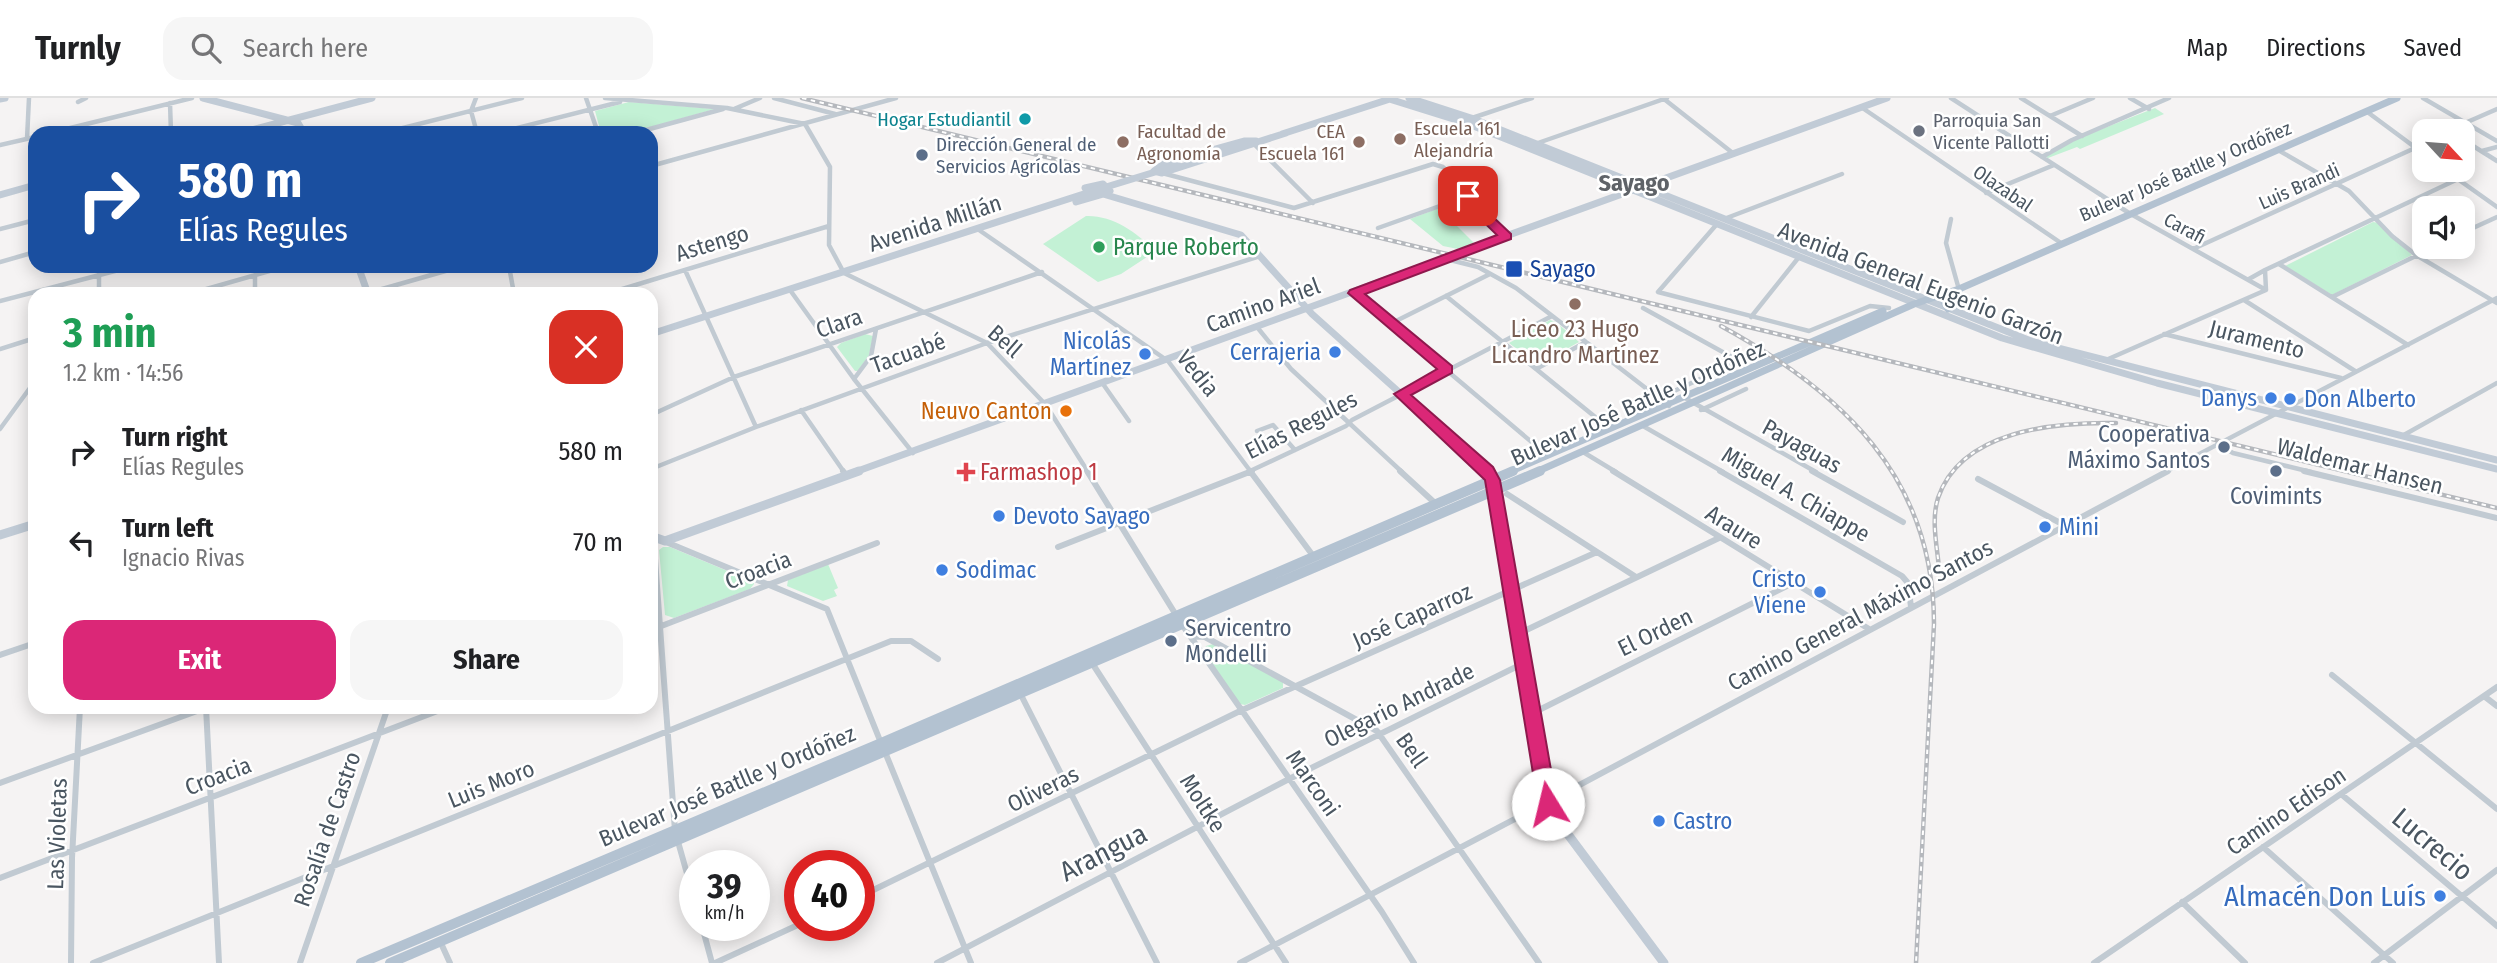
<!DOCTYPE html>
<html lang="en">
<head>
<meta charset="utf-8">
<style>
  body { margin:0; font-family:"Fira Sans Condensed",sans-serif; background:#f6f6f6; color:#202124; height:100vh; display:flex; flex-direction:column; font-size:26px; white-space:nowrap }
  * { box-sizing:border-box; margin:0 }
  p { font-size:23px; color:#757577 }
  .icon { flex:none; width:38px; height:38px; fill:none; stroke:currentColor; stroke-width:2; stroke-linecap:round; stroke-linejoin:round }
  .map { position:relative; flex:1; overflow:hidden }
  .details { position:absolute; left:28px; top:189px; width:630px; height:427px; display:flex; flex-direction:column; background:#fff; border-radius:21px; box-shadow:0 4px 18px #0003 }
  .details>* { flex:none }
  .hud { position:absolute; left:28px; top:28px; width:630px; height:147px; border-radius:21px; box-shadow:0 4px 18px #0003; background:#1a4fa0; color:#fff; overflow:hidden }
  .needle { width:46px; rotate:116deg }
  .tools { position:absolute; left:2412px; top:21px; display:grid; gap:14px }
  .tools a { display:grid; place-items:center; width:63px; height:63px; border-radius:14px; background:#fff; box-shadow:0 4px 18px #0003; font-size:35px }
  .speed { position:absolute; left:679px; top:752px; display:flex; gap:14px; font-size:35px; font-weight:700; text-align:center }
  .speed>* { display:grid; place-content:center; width:91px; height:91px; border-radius:50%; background:#fff; box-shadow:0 4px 18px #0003; line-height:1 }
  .speed small { font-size:18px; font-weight:400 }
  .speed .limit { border:10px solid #d22; background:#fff; color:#111 }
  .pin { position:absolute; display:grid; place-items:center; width:60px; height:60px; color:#fff; margin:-30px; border-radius:14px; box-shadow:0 4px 10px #0006 }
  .me { position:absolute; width:77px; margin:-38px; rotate:351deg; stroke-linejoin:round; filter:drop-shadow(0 0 5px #0008) }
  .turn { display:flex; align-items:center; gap:24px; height:147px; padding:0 35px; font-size:32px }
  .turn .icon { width:91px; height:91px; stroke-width:2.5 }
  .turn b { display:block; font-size:49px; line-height:60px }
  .round { display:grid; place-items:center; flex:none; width:74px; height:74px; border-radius:21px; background:#f6f6f6 }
  .overview { display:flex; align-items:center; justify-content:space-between; height:119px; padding:0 35px }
  h1 { font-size:42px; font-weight:700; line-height:52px; color:#1e9e55 }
  .cta { display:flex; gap:14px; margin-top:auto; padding:14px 35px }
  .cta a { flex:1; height:80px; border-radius:21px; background:#db2777; color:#fff; font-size:28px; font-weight:700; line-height:80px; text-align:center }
  .cta a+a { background:#f6f6f6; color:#202124 }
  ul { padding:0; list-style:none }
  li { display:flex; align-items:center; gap:21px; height:91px; padding:0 35px }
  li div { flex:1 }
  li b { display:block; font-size:26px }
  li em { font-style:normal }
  header { display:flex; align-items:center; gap:42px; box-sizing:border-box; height:98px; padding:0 35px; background:#fff; border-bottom:2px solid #e0e0e0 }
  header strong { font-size:33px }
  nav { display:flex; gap:38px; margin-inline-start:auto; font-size:24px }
  .search { width:490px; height:63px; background:#f6f6f6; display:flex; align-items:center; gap:18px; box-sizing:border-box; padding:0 24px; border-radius:21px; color:#757577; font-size:26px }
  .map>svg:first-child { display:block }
  .green { fill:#c3f1d5 }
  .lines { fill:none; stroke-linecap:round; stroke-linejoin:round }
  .street-far1 { stroke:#c1cad2; stroke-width:4.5 }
  .street { stroke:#c1cad2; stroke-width:6 }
  .secondary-far1 { stroke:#c1cbd6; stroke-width:7 }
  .secondary { stroke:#c1cbd6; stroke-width:9 }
  .primary-far1 { stroke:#b3c2d1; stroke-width:7 }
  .primary { stroke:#b3c2d1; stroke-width:10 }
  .rail-casing { stroke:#b5b8bd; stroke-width:4.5 }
  .rail { stroke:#fff; stroke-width:2; stroke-dasharray:4.5; stroke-linecap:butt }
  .secondary-bridge { stroke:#c1cbd6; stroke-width:7 }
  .route { fill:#db2777; stroke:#8e194d; stroke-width:2 }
  .culture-dot { fill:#0f9aa8; stroke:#fff; stroke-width:2.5 }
  .worship-dot { fill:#6b7280; stroke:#fff; stroke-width:2.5 }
  .education-dot { fill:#8d6e63; stroke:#fff; stroke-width:2.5 }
  .service-dot { fill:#5c6f8a; stroke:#fff; stroke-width:2.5 }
  .leisure-dot { fill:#2e9e5b; stroke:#fff; stroke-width:2.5 }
  .transit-dot { fill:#1a4fb4; stroke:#fff; stroke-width:2.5 }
  .shop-dot { fill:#3f7fe0; stroke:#fff; stroke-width:2.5 }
  .food-dot { fill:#e8710a; stroke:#fff; stroke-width:2.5 }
  .health-dot { fill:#e0444e; stroke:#fff; stroke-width:2.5 }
  .labels { text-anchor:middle; stroke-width:5; stroke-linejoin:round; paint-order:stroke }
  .far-culture-label { font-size:19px; fill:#0d838f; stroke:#fff; text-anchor:end }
  .far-worship-label { font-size:19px; fill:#5b616d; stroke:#fff; text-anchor:start }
  .far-education-label { font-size:19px; fill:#785e54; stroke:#fff; text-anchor:start }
  .far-service-label { font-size:19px; fill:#4e5e75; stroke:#fff; text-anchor:start }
  .far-street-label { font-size:19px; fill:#4a5661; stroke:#fff }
  .street-label { font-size:23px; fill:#4a5661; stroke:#fff }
  .leisure-label { font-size:23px; fill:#27864d; stroke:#fff; text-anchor:start }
  .transit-label { font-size:23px; fill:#164399; stroke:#fff; text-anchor:start }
  .education-label { font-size:23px; fill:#785e54; stroke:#fff }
  .shop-label { font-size:23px; fill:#366cbe; stroke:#fff; text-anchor:start }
  .food-label { font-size:23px; fill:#c56008; stroke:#fff; text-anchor:end }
  .service-label { font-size:23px; fill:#4e5e75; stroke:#fff; text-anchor:end }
  .health-label { font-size:23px; fill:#be3a42; stroke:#fff; text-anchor:start }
  .far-district-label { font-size:24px; font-weight:bold; fill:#5f6368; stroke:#fff }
  .near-street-label { font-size:28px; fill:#4a5661; stroke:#fff }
  .near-shop-label { font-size:28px; fill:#366cbe; stroke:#fff; text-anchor:end }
</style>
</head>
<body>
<header>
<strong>Turnly</strong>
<div class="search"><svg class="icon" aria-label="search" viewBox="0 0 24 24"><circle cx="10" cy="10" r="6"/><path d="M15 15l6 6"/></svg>Search here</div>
<nav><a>Map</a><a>Directions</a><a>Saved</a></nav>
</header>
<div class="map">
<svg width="2497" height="865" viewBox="0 0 2497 865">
  <rect width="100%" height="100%" fill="#f5f3f3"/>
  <path class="green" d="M629,4L715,11L629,35H601L595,13Z
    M2155,10L2164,16L2080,51L2077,49L2048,60L2045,59L2074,42Z
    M1439,110L1474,145L1458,151L1443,148L1410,121Z
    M1086,118C1112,117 1136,134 1153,151L1149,155L1150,157L1121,176L1098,184L1043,146Z
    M2373,124L2379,125L2412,157L2332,197L2285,168Z
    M1550,222L1556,224L1579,244L1538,267L1509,245Z
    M865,236L873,238L869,257L858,273H855L837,249L841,245Z
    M663,449H670L754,484V486L750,491L674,520L665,517L659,452Z
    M828,466L838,490L834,492L837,498L823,503L787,488L788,482Z
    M1213,546L1283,584V590L1245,607L1240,606L1204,554L1206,548Z"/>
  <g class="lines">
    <path class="street-far1" d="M476,0L471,13L477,35
      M586,0L598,35
      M605,0L727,10L805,26L830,69L829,147L844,175L987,245L1046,307L1088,374
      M774,0L835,16
      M1951,0L2129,115L2266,192
      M2021,0L2082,38
      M2130,0L2149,11
      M2423,0L2497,43
      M1664,1L1734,56
      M78,4L86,0
      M170,5L171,35
      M1861,9L2061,145
      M734,11L760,0
      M2366,13L2424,56
      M2050,18L2093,0
      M1472,20L1532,0
      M2465,25L2497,11
      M2441,28L2449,33
      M50,35L192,0
      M383,35L522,0
      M497,35L620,4
      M635,35L723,11
      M27,41L29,0
      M2462,41L2497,63
      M1535,46L1667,0
      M0,47L35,39
      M1255,47L1313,105
      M2278,52L2349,93L2392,138L2416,157L2497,205
      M2482,53L2497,49
      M2042,59L2072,42L2169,0
      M651,68L896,0
      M2445,72L2497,109
      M1162,75L1294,110L1433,66L1443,69L1468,93L1469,97L1465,99
      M1986,95L2054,67
      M1465,99L1506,138
      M1724,121L1842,76
      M1951,121L1946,145L1958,188
      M1717,126L1658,194L1809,233L1870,208L1889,210
      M1378,130L1465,99
      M0,131L35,122
      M979,132L1168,263L1251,374
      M2462,135L2497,119
      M2193,151L2415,50
      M1446,161L1478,169L1516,190L1669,308
      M0,164L35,154
      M2279,166L2408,247
      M99,168V196
      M509,168L514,196
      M685,172L756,329
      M255,177V196
      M2249,181L2265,172
      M790,192L854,281L871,258L876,231
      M368,195L463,168
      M1355,195L1547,357
      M189,196L287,168
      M499,196L514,192
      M606,196L829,128
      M1446,198L1610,331
      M2332,199L2434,149
      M2244,202L2355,273
      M0,203L134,168
      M1643,210L1739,263L1659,300
      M1751,219L1799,159
      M1392,225L1490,176
      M1257,229L1291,271L1402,374
      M2164,236L2341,280
      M0,251L35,240
      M2106,262L2266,192L2265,172L2458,81
      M1536,271L1586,244
      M854,281L913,355
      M1103,286L1129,323
      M1685,300L1816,374
      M801,312L844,374
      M1701,312L1746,291
      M651,317L734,279L1042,174
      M1643,328L1723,374
      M0,331L35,283
      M1257,333L1273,327L1295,352
      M2402,338L2497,285
      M2217,346L2233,355L2311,374
      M1583,354L1616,374
      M651,371L756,329L987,245L1260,158
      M1248,374L1346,328L1352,322L1552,218
      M2165,374L2497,200"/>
    <path class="street" d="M843,373L847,378
      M1087,373L1176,517
      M1250,373L1314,459
      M1400,373L1436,406
      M1613,373L1869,531
      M1720,373L1902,478L1908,485L1911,509
      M1812,373L1903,424
      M2304,373L2497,420
      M1978,381L2064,427
      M1507,396L1636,479
      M666,444L827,511L881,645
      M654,447L675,733L695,804
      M1058,449L1252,373
      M1181,525L1382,814L1414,865
      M651,532L877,445
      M1520,535L1719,440
      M1191,538L1205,539L1377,633L1539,865
      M0,557L35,545
      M1092,565L1286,865
      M2332,577L2497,711
      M1020,595L1157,865
      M2484,598L2497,608
      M206,609L219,865
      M1533,615L1793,485
      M885,654L971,865
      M0,685L208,609
      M2341,696L2497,828
      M2263,749L2393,865
      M0,780L448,609
      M859,799L1240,613L1597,454
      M2182,804L2245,865
      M702,828L712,865
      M440,843L450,865
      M71,865L72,760L80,609
      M93,865L891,543H911L938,561
      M300,865L388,609
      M715,865L800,826
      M937,865L1289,681L1524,565
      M1240,865L1555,700L2168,373
      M2094,865L2497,589
      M2374,865L2497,772"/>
    <path class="secondary-far1" d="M203,0L298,25L304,35
      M1386,0L1466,25L2002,240L2157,285L2497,371
      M1409,0L1471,20L2031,243L2497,362
      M0,1L5,0
      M240,35L372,0
      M1282,36L1390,1
      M1256,43H1244L1165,65L1154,73L1162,75L1286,35
      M1085,90L1103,86L1110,93
      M1103,96L1241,137L1312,216L1488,374
      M0,97L35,87
      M1076,104L1107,95
      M358,168L368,196
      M651,236L1093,93
      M855,374L1887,0"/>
    <path class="secondary" d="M1486,373L1495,391L1549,711L1664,865
      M0,437L35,426
      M651,438L665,443L859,373"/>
    <path class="primary-far1" d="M1945,197L1944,204L1948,211
      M1509,374L1883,213
      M1536,374L1914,206L1959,191L2397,0"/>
    <path class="primary" d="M361,865L881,645L1513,373
      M390,865L1540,373"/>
    <defs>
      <path id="rail" d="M802,0L2497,410
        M1721,228C1842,294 1934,379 1934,526L1916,865
        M1939,470C1937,448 1931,422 1938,400C1961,332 2055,324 2116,325"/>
    </defs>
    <use href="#rail" class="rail-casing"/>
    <use href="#rail" class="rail"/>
    <path class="secondary-bridge" d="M1093,93L1178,67"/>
  </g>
  <path class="route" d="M1468,94L1472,95L1473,100L1511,136V141L1365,196L1452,268V275L1411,297L1493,369L1500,382L1557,706L1554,711L1548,714L1541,711L1538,706L1485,382L1394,296L1437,271L1348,195L1350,192L1497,137L1461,102V97Z"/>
  <circle class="culture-dot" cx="1025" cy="21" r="7"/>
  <circle class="worship-dot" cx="1919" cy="33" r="7"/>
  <g class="education-dot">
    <circle cx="1400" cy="41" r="7"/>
    <circle cx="1123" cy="44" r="7"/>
    <circle cx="1359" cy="44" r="7"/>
    <circle cx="1575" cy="206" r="7"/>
  </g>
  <g class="service-dot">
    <circle cx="922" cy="57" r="7"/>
    <circle cx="2224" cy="349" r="7"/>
    <circle cx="2276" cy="373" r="7"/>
    <circle cx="1171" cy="543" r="7"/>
  </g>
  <circle class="leisure-dot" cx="1099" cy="149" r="7"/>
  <rect class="transit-dot" x="1505" y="162" width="18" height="18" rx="3.5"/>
  <g class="shop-dot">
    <circle cx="1335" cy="254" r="7"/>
    <circle cx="1145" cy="256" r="7"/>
    <circle cx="2271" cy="300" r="7"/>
    <circle cx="2290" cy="301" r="7"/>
    <circle cx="999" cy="418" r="7"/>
    <circle cx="2045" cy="429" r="7"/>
    <circle cx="942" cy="472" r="7"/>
    <circle cx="1820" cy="494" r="7"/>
    <circle cx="1659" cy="723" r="7"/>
    <circle cx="2440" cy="798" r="7"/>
  </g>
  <circle class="food-dot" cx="1066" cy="313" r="7"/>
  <path class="health-dot" d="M962.5 363.5h7v7h7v7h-7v7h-7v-7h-7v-7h7z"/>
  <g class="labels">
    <g class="far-culture-label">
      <text x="1011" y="28">Hogar Estudiantil</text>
    </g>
    <g class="far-worship-label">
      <text x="1933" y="29">Parroquia San<tspan x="1933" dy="22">Vicente Pallotti</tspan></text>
    </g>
    <g class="far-education-label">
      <text x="1414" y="37">Escuela 161<tspan x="1414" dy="22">Alejandría</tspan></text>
      <text x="1137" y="40">Facultad de<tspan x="1137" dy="22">Agronomía</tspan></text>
      <text x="1345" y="40" text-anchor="end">CEA<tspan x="1345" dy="22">Escuela 161</tspan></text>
    </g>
    <g class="far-service-label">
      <text x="936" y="53">Dirección General de<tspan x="936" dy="22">Servicios Agrícolas</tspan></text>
    </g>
    <g class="far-street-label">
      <text transform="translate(2185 73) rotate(-23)" y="7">Bulevar José Batlle y Ordóñez</text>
      <text transform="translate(2299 88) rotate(-24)" y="7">Luis Brandi</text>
      <text transform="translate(2003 90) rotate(34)" y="7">Olazabal</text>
      <text transform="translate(2185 130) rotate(28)" y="7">Carafi</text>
    </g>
    <g class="street-label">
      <text transform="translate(935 125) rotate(-18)" y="8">Avenida Millán</text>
      <text transform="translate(712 145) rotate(-17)" y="8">Astengo</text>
      <text transform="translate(1921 185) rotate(21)" y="8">Avenida General Eugenio Garzón</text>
      <text transform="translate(1263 207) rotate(-20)" y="8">Camino Ariel</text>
      <text transform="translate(839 225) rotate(-19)" y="8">Clara</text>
      <text transform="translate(2257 241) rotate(14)" y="8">Juramento</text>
      <text transform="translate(1005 243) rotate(41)" y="8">Bell</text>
      <text transform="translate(908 255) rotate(-20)" y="8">Tacuabé</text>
      <text transform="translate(1198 275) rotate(51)" y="8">Vedia</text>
      <text transform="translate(1638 305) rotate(-24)" y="8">Bulevar José Batlle y Ordóñez</text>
      <text transform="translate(1301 327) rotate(-27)" y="8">Elías Regules</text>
      <text transform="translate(1802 348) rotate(29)" y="8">Payaguas</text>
      <text transform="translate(2360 368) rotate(14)" y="8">Waldemar Hansen</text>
      <text transform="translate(1796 396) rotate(30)" y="8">Miguel A. Chiappe</text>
      <text transform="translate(1734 429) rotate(32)" y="8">Araure</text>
      <text transform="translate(758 472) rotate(-21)" y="8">Croacia</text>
      <text transform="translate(1860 517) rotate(-28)" y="8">Camino General Máximo Santos</text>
      <text transform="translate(1412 518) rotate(-24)" y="8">José Caparroz</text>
      <text transform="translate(1655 534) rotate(-26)" y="8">El Orden</text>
      <text transform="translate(1399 607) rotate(-26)" y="8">Olegario Andrade</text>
      <text transform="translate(1412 652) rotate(55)" y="8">Bell</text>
      <text transform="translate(218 678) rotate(-21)" y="8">Croacia</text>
      <text transform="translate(1313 685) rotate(55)" y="8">Marconi</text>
      <text transform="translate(491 686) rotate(-22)" y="8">Luis Moro</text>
      <text transform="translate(727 688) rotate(-23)" y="8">Bulevar José Batlle y Ordóñez</text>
      <text transform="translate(1043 691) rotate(-26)" y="8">Oliveras</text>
      <text transform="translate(1203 705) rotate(57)" y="8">Moltke</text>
      <text transform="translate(2286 713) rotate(-34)" y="8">Camino Edison</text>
      <text transform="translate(327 731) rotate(-71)" y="8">Rosalía de Castro</text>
      <text transform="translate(57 736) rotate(-88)" y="8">Las Violetas</text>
    </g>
    <g class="leisure-label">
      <text x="1113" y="157">Parque Roberto</text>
    </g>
    <g class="transit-label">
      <text x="1530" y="179">Sayago</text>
    </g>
    <g class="education-label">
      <text x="1575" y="239">Liceo 23 Hugo<tspan x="1575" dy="26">Licandro Martínez</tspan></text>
    </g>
    <g class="shop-label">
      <text x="1131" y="251" text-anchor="end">Nicolás<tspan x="1131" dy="26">Martínez</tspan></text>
      <text x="1321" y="262" text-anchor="end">Cerrajeria</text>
      <text x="2257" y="308" text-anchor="end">Danys</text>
      <text x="2304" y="309">Don Alberto</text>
      <text x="1013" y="426">Devoto Sayago</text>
      <text x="2059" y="437">Mini</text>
      <text x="956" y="480">Sodimac</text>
      <text x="1806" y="489" text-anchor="end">Cristo<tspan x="1806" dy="26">Viene</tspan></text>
      <text x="1673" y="731">Castro</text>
    </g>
    <g class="food-label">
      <text x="1052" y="321">Neuvo Canton</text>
    </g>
    <g class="service-label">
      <text x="2210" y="344">Cooperativa<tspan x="2210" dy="26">Máximo Santos</tspan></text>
      <text x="2276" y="406" text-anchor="middle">Covimints</text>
      <text x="1185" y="538" text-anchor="start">Servicentro<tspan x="1185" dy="26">Mondelli</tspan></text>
    </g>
    <g class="health-label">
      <text x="980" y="382">Farmashop 1</text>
    </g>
    <g class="far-district-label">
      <text x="1634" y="93">Sayago</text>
    </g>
    <g class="near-street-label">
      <text transform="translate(2433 746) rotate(40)" y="10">Lucrecio</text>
      <text transform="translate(1103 754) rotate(-27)" y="10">Arangua</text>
    </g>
    <g class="near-shop-label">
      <text x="2426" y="808">Almacén Don Luís</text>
    </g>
  </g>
</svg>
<div class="tools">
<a><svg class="needle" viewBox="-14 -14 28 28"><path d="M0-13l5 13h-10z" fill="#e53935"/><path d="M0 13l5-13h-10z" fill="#757577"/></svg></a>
<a><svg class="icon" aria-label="sound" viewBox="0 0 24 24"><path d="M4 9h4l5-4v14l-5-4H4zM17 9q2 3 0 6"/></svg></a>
</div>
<div class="speed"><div>39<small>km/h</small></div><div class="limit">40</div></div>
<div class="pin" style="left:1468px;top:98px;background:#d93025"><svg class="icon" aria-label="arrive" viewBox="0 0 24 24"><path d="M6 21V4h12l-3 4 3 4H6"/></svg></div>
<svg class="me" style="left:1548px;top:706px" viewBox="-20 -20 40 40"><circle r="19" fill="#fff"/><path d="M0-13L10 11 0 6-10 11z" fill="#db2777"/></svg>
<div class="hud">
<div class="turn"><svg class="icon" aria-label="right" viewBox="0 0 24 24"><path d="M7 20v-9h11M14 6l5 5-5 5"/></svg><div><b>580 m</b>Elías Regules</div></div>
</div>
<section class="details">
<div class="overview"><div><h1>3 min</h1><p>1.2 km · 14:56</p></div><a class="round" style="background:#d93025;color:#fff"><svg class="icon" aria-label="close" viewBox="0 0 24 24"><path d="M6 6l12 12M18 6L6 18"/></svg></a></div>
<ul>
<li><svg class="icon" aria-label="right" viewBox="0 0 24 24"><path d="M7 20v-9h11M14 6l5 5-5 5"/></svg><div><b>Turn right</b><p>Elías Regules</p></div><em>580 m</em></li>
<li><svg class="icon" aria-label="left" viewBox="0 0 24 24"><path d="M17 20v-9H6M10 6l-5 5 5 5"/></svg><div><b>Turn left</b><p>Ignacio Rivas</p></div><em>70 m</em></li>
</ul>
<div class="cta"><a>Exit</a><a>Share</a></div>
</section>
</div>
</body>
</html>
